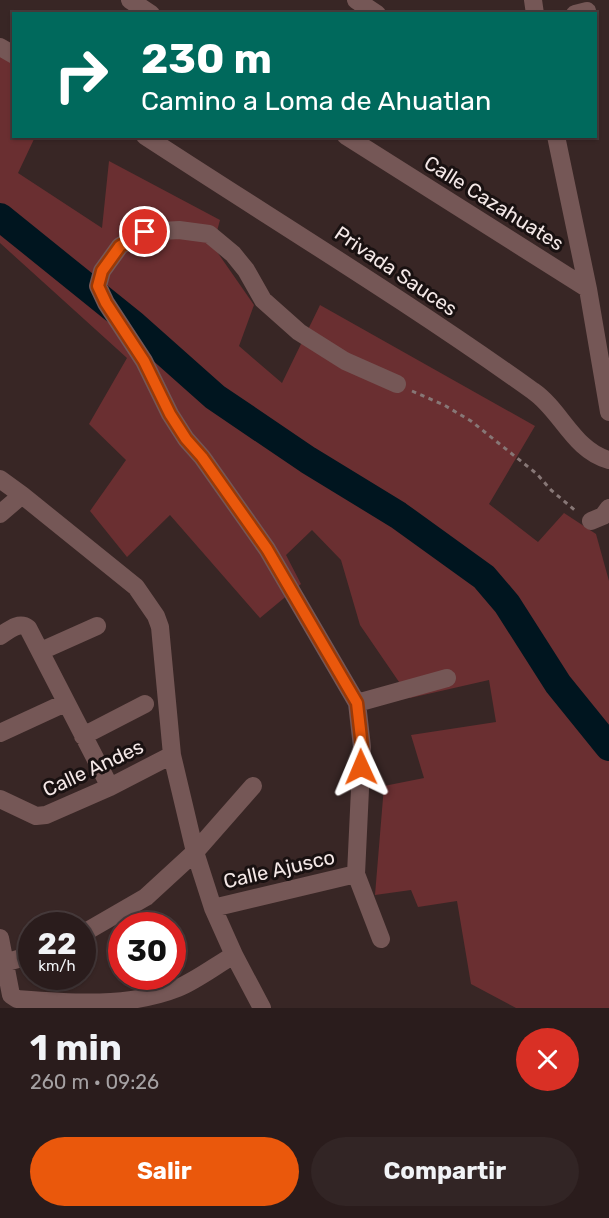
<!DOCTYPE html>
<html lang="es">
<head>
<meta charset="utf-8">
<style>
  body { margin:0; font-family:Rubik,sans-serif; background:#322525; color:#f1f3f6; height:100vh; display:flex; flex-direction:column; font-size:22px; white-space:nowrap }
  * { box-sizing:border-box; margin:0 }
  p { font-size:20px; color:#a5a1a3 }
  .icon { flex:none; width:33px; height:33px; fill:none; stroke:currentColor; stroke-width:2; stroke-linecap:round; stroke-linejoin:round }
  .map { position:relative; height:1008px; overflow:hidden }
  .sheet { display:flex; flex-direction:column; background:#2a1c1c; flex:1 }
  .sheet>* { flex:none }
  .hud { position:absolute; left:12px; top:12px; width:585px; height:126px; border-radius:0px; box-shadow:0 2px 4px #0004,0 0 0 2px #463a3b; background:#00695c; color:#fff; overflow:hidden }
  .speed { position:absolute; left:18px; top:912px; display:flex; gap:12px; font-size:30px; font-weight:700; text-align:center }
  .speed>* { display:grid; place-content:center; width:78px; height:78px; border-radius:50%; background:#2a1c1c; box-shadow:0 2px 4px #0004,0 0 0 2px #463a3b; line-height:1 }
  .speed small { font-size:15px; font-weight:400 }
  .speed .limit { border:9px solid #d22; background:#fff; color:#111 }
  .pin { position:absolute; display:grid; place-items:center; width:51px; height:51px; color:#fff; margin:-26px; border:3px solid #fff; border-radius:50%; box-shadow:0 2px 6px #0007 }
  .me { position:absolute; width:66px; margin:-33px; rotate:359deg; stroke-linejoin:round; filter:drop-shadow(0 0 4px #0008) }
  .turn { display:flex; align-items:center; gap:21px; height:126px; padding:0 30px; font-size:27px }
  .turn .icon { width:78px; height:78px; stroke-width:2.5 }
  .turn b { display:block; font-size:42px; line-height:51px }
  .round { display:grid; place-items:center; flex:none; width:63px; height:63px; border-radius:32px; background:#322525 }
  .summary { display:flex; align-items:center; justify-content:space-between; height:102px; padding:0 30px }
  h1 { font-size:36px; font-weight:700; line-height:45px }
  .button { display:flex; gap:12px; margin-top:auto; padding:12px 30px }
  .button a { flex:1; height:69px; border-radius:36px; background:#ea580c; color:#fff; font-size:24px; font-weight:700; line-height:69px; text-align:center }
  .button a+a { background:#322525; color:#f1f3f6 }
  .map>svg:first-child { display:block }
  .green { fill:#6a2f31 }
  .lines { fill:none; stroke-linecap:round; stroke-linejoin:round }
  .river { stroke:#00151f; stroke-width:28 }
  .path { stroke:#877776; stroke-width:3; stroke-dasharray:4.5 4.5; stroke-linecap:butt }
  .minor { stroke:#755756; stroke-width:18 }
  .route-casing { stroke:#983908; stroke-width:15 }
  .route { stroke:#ea580c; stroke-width:10 }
  .labels { text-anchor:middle; stroke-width:6; stroke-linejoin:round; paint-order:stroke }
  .street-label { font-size:20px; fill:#f4e8e7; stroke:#191111 }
</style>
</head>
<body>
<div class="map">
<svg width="609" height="1008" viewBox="0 0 609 1008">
  <rect width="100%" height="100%" fill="#382625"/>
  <path class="green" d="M0,54L13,62L14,136L35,137L18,173L102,228L109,161L220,220L213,246L254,305L239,346L282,383L320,305L535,426L489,504L538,542L564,513L596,534L609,581V1008H516L471,984L457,901L418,907L411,890L375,895L384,786L424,778L411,735L496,722L489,680L410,698L360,625L341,560L312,530L286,555L301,584L260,618L170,515L127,557L90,511L126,460L89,424L127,358L0,243Z"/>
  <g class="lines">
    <path class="river" d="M0,217L134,325L215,397L308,460L398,515L484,577L507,604L558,684L609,747"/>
    <path class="path" d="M412,391L444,405L471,421L537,474L551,490L577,512"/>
    <path class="minor" d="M130,0L151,14
      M356,0L377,14
      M533,0L535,14
      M575,14L587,11
      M0,47L14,55
      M145,136C275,221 407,301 533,391C561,410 574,451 609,460
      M346,136L588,289
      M556,136L588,289L609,412
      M0,479L22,495L136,587L156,616L160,627L172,755L195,852L213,908L234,955L262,1008
      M0,514L22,495
      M591,521L603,516L609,508
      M0,636C9,630 19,621 28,628L110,787
      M41,651L97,626
      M357,703L447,678
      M0,733L65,703
      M83,736L145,704
      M0,799L36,816L46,815L110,787L172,755
      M213,908L356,874
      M82,934L146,897L195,852L253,786
      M0,938L11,995L17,999C69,1003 128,1008 178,988C197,980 215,966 234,955
      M381,939L356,874L362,747L357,703L267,549L202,457L186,439L170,414L144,361L106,303L98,286L102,271L120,246L145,232L179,230L209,234L233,254L246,270L263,300L299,332L345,361L397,384
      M0,964L32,955"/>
  </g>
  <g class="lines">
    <defs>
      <path id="route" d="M145,232L120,246L102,271L98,286L106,303L144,361L170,414L186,439L202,457L267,549L357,703L362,747L361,767"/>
    </defs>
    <use href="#route" class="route-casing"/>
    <use href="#route" class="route"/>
  </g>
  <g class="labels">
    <g class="street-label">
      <text transform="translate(494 203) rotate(32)" y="7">Calle Cazahuates</text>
      <text transform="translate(396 271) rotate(34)" y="7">Privada Sauces</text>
      <text transform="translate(93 768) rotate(-25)" y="7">Calle Andes</text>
      <text transform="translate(279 869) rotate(-13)" y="7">Calle Ajusco</text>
    </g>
  </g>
</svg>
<div class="speed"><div>22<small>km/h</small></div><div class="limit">30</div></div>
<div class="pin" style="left:145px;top:232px;background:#d93025"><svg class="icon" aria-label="arrive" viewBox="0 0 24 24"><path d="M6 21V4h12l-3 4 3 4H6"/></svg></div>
<svg class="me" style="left:361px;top:767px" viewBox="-20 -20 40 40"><path d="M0-17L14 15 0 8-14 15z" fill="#ea580c" stroke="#fff" stroke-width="4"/></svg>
<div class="hud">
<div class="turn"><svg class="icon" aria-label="right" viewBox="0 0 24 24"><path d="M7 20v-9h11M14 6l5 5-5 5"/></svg><div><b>230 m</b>Camino a Loma de Ahuatlan</div></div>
</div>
</div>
<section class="sheet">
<div class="summary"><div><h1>1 min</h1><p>260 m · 09:26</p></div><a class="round" style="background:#d93025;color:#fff"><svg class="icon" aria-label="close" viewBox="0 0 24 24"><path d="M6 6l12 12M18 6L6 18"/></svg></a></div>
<div class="button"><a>Salir</a><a>Compartir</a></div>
</section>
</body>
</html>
